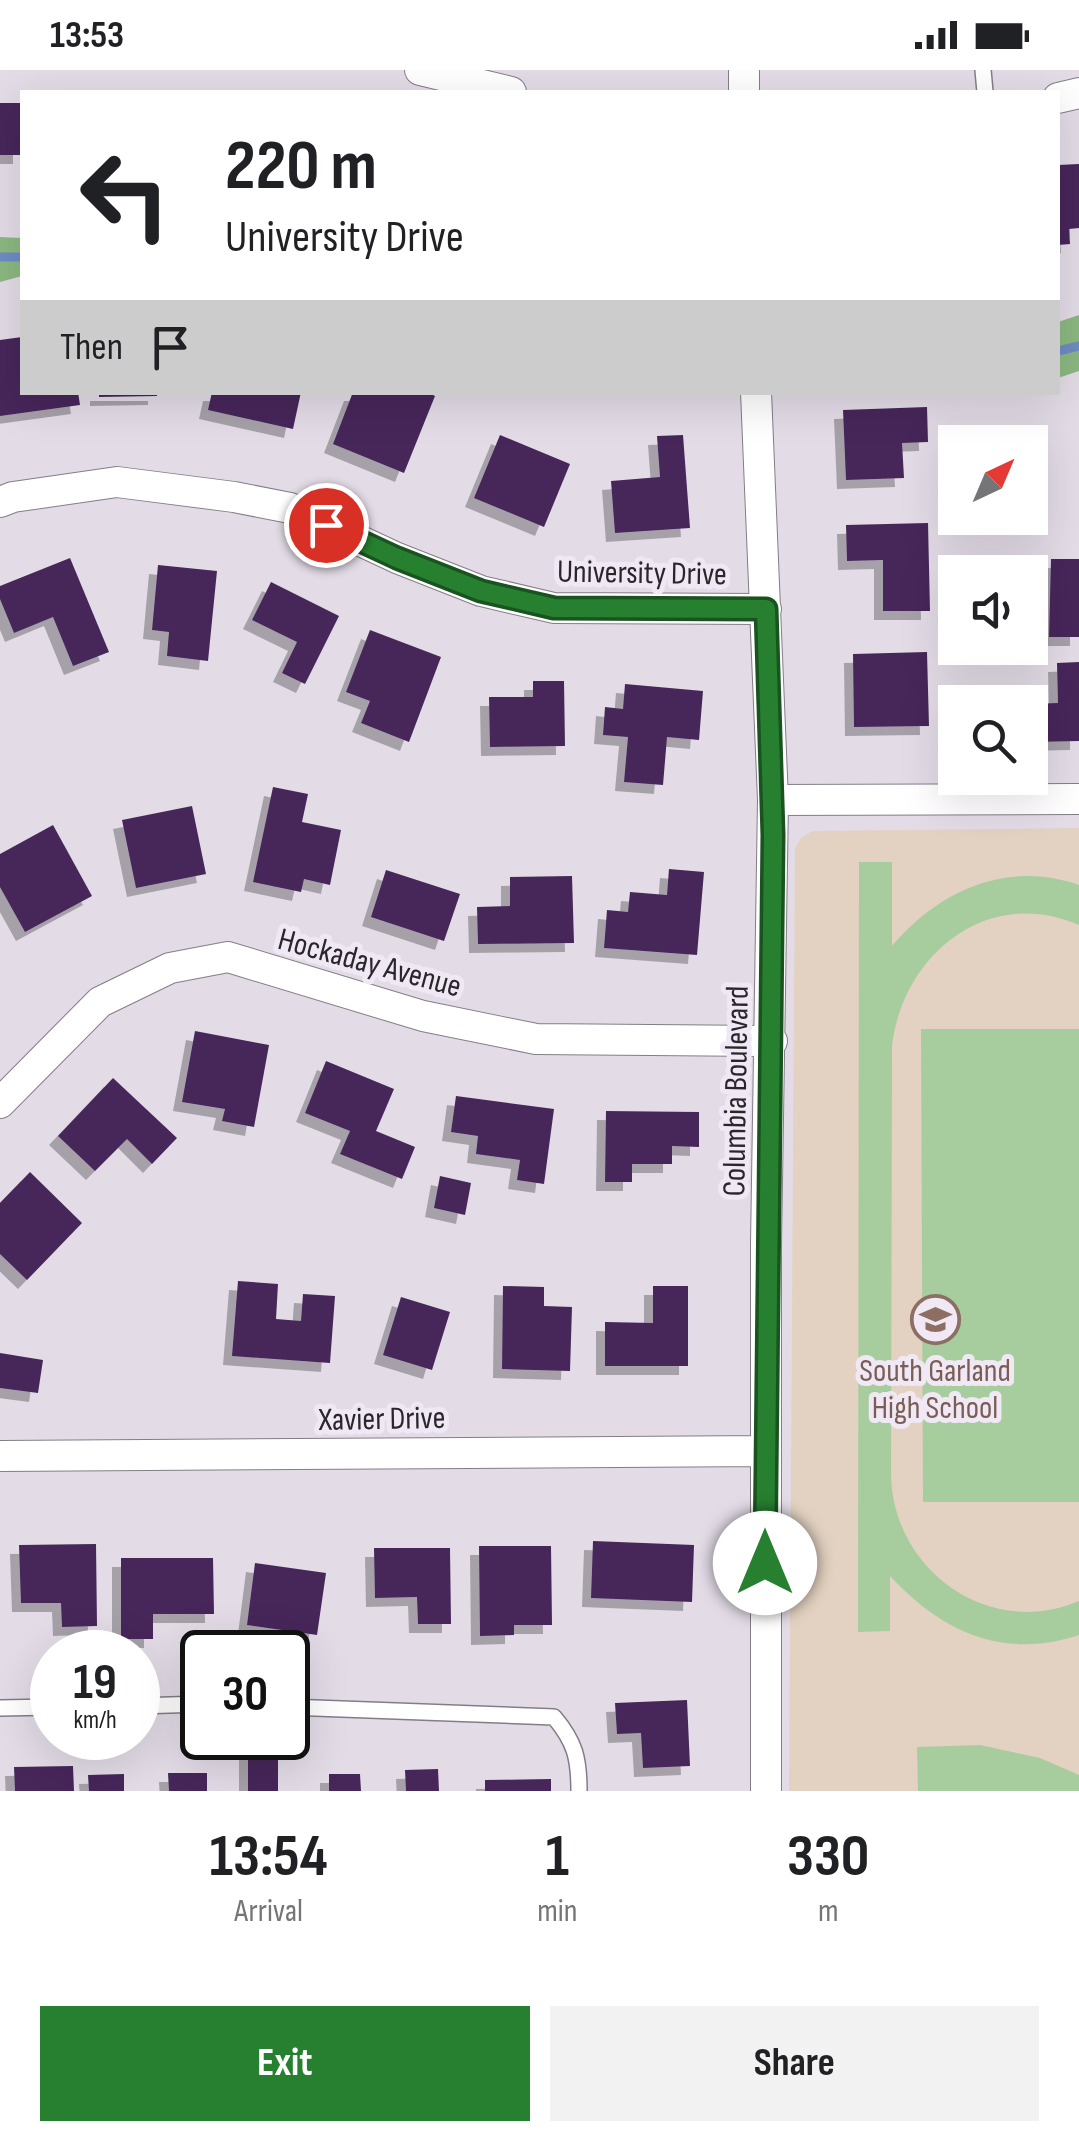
<!DOCTYPE html>
<html lang="en">
<head>
<meta charset="utf-8">
<style>
  body { margin:0; font-family:"Sofia Sans Condensed",sans-serif; background:#f2f2f2; color:#202124; height:100vh; display:flex; flex-direction:column; font-size:38px; white-space:nowrap }
  * { box-sizing:border-box; margin:0 }
  p { font-size:32px; color:#757577 }
  .icon { flex:none; width:55px; height:55px; fill:none; stroke:currentColor; stroke-width:2; stroke-linecap:round; stroke-linejoin:round }
  .map { position:relative; height:1721px; overflow:hidden }
  .details { display:flex; flex-direction:column; background:#fff; flex:1 }
  .details>* { flex:none }
  .banner { position:absolute; left:20px; top:20px; width:1040px; height:305px; border-radius:0px; box-shadow:0 10px 40px #0002; background:#fff; color:#202124; overflow:hidden }
  .needle { width:65px; rotate:44deg }
  .fabs { position:absolute; left:938px; top:355px; display:grid; gap:20px }
  .fabs a { display:grid; place-items:center; width:110px; height:110px; border-radius:0px; background:#fff; box-shadow:0 10px 40px #0002; font-size:50px }
  .speed { position:absolute; left:30px; top:1560px; display:flex; gap:20px; font-size:50px; font-weight:700; text-align:center }
  .speed>* { display:grid; place-content:center; width:130px; height:130px; border-radius:50%; background:#fff; box-shadow:0 10px 40px #0002; line-height:1 }
  .speed small { font-size:25px; font-weight:400 }
  .speed .limit { border:5px solid #111; border-radius:15px; background:#fff; color:#111 }
  .pin { position:absolute; display:grid; place-items:center; width:85px; height:85px; color:#fff; margin:-42px; border:5px solid #fff; border-radius:50%; box-shadow:0 2px 10px #0007 }
  .me { position:absolute; width:110px; margin:-55px; rotate:0deg; stroke-linejoin:round; filter:drop-shadow(0 0 8px #0008) }
  .turn { display:flex; align-items:center; gap:35px; height:210px; padding:0 40px; font-size:45px }
  .turn .icon { width:130px; height:130px; stroke-width:2.5 }
  .turn b { display:block; font-size:70px; line-height:85px }
  .then { display:flex; align-items:center; height:95px; padding:0 40px; background:#0003; gap:20px; font-size:38px }
  .eta { display:flex; justify-content:space-evenly; align-items:center; height:170px; text-align:center }
  .eta b { font-size:60px; font-weight:700; line-height:70px }
  .cta { display:flex; gap:20px; margin-top:auto; padding:20px 40px }
  .cta a { flex:1; height:115px; border-radius:0px; background:#268030; color:#fff; font-size:40px; font-weight:700; line-height:115px; text-align:center }
  .cta a+a { background:#f2f2f2; color:#202124 }
  .status { display:flex; justify-content:space-between; align-items:center; height:70px; padding:0 50px; background:#fff; direction:ltr }
  .status svg { height:28px; fill:currentColor }
  .map>svg:first-child { display:block }
  .education { fill:#e3d2c1 }
  .green { fill:#a7cc9e }
  .forest { fill:#8cb881 }
  .lines { fill:none; stroke-linecap:round; stroke-linejoin:round }
  .stream { stroke:#6e8cc4; stroke-width:9 }
  .building { fill:#46285a; filter:url(#shadow) }
  .service-casing { stroke:#847d87; stroke-width:18 }
  .minor-casing { stroke:#847d87; stroke-width:32 }
  .service { stroke:#fff; stroke-width:15 }
  .minor { stroke:#fff; stroke-width:30 }
  .route-casing { stroke:#19531f; stroke-width:25 }
  .route { stroke:#268030; stroke-width:18 }
  .labels { text-anchor:middle; stroke-width:10; stroke-linejoin:round; paint-order:stroke }
  .street-label { font-size:32px; fill:#2a272b; stroke:#f0e9f5 }
  .education-label { font-size:32px; fill:#785e54; stroke:#f0e9f5 }
</style>
</head>
<body>
<div class="status"><b>13:53</b><svg viewBox="0 0 49 12"><path d="M0 12V9h3v3zM5 12V6h3v6zM10 12V3h3v9zM15 12V0h3v12zM26 1h20v11H26zM47 4h2v5h-2z"/></svg></div>
<div class="map">
<svg width="1079" height="1721" viewBox="0 0 1079 1721">
  <defs>
    <filter id="shadow"><feDropShadow dx="-9" dy="9" stdDeviation="0" flood-color="#0004"/></filter>
  </defs>
  <rect width="100%" height="100%" fill="#e3dce7"/>
  <path class="education" d="M1079,758V1721H789L795,778L801,768L812,761Z"/>
  <path class="green" d="M859,792H892V876C939,820 1007,790 1079,815V855C988,815 903,884 892,976L891,1404C892,1499 988,1570 1079,1531V1565C1003,1590 942,1562 890,1506V1561L858,1562Z
    M921,959H1079V1432H923Z
    M980,1675L1040,1688L1079,1705V1721H918L917,1677Z"/>
  <path class="forest" d="M0,167L22,168V206L0,212Z
    M1079,245V301L1058,308V252Z"/>
  <g class="lines">
    <path class="stream" d="M0,187H22
      M1058,281L1079,276"/>
  </g>
  <path class="building" d="M0,33H22V85H0Z
    M1079,94V158L1069,159L1070,174L1058,175V95Z
    M22,267V322H78L80,335L0,346V270Z
    M99,322H157V326L99,327Z
    M212,322H301L293,359L208,340Z
    M353,322H427L435,326L404,403L333,374Z
    M927,337L928,372L902,373L904,408L846,410L843,340Z
    M500,365L570,394L544,457L474,428Z
    M683,365L690,458L615,463L611,411L660,407L657,366Z
    M928,453L930,541H883V490L847,491L846,455Z
    M70,488L109,582L73,596L53,547L14,563L0,529V516Z
    M1051,489H1079V567H1049Z
    M158,495L217,501L208,591L167,586L169,562L152,560Z
    M271,512L339,546L305,614L282,603L297,572L252,550Z
    M370,560L441,587L409,672L361,653L370,631L346,622Z
    M927,582L929,656L854,657L853,584Z
    M1079,592V671L1032,672L1031,634L1058,633L1057,593Z
    M533,611H564L565,676L490,677L489,627H533Z
    M625,614L703,621L699,670L667,667L663,715L624,712L628,667L603,665L605,637L623,639Z
    M273,717L308,724L302,752L341,760L330,815L304,809L301,822L253,812Z
    M192,736L206,804L136,818L122,750Z
    M53,755L92,826L25,862L0,817V784Z
    M669,799L704,802L697,885L604,878L607,840L628,842L630,822L667,825Z
    M386,800L460,824L444,871L371,847Z
    M572,806L574,873L478,874L477,837L510,836V807Z
    M195,961L269,975L254,1057L222,1051L225,1039L182,1032Z
    M326,991L394,1019L376,1061L415,1077L402,1109L340,1084L350,1061L305,1043Z
    M113,1008L177,1068L152,1094L127,1069L95,1101L58,1066Z
    M456,1026L554,1039L544,1114L517,1110L520,1090L476,1084L478,1066L451,1062Z
    M606,1041L699,1042V1077L672,1076V1094H632V1112H605Z
    M30,1102L82,1153L27,1210L0,1184V1133Z
    M440,1106L471,1113L465,1145L434,1138Z
    M238,1211L278,1214L276,1249L301,1251L303,1224L335,1226L330,1293L232,1286Z
    M503,1216L544,1217V1236L572,1237L570,1301L502,1299Z
    M653,1216H688V1296H605V1252L653,1253Z
    M401,1227L450,1242L432,1300L383,1285Z
    M0,1283L43,1290L38,1323L0,1318Z
    M593,1471L694,1475L692,1532L591,1528Z
    M96,1474L97,1556L62,1557L61,1533H21L19,1475Z
    M479,1476H551L552,1555H514V1565L480,1566Z
    M374,1478H450L451,1554H418L417,1527L375,1528Z
    M121,1488H213L214,1544H153V1569H121Z
    M255,1493L326,1503L317,1565L247,1555Z
    M687,1630L690,1696L643,1698L641,1663L617,1664L615,1633Z
    M248,1674L266,1675L265,1688L278,1689V1721H248Z
    M73,1696L74,1721H15L14,1697Z
    M438,1699L439,1721H406L405,1700Z
    M168,1703H207V1721H169Z
    M124,1704V1721H89L88,1705Z
    M329,1704H360L361,1721H329Z
    M551,1709V1721H485V1710Z"/>
  <g class="lines">
    <defs>
      <path id="service" d="M983,0L985,22
        M138,1636L202,1634
        M288,1637L554,1647C575,1672 579,1688 579,1721
        M0,1638L52,1637"/>
      <path id="minor" d="M420,0L511,22
        M744,0V22
        M1058,28L1079,23
        M756,322L773,730L766,1175V1721
        M0,432L13,427L117,412L234,427L290,438L397,488L481,521L554,538L766,539
        M773,730L1079,729
        M0,1033L100,932L170,898L228,887L423,946L536,969L772,971
        M0,1386L766,1381"/>
    </defs>
    <use href="#service" class="service-casing"/>
    <use href="#minor" class="minor-casing"/>
    <use href="#service" class="service"/>
    <use href="#minor" class="minor"/>
  </g>
  <g class="lines">
    <defs>
      <path id="route" d="M326,455L397,488L481,521L554,538L766,539L773,765L765,1493"/>
    </defs>
    <use href="#route" class="route-casing"/>
    <use href="#route" class="route"/>
  </g>
  <defs>
    <symbol id="school-ring" viewBox="-11 -11 22 22"><circle r="9.5" fill="#f0e9f5" stroke="#8d6e63" stroke-width="1.5"/><path d="M0-5L7-2L0 1L-7-2ZM-4 1L0 2.5L4 1V4Q0 6-4 4Z" fill="#8d6e63"/></symbol>
  </defs>
  <g fill-rule="evenodd">
    <use href="#school-ring" x="908" y="1222" width="55" height="55"/>
  </g>
  <g class="labels">
    <g class="street-label">
      <text transform="translate(642 502) rotate(1)" y="11">University Drive</text>
      <text transform="translate(370 892) rotate(15)" y="11">Hockaday Avenue</text>
      <text transform="translate(735 1021) rotate(-89)" y="11">Columbia Boulevard</text>
      <text transform="translate(382 1348) rotate(-1)" y="11">Xavier Drive</text>
    </g>
    <g class="education-label">
      <text x="935" y="1311">South Garland<tspan x="935" dy="37">High School</tspan></text>
    </g>
  </g>
</svg>
<div class="fabs">
<a><svg class="needle" viewBox="-14 -14 28 28"><path d="M0-13l5 13h-10z" fill="#e53935"/><path d="M0 13l5-13h-10z" fill="#757577"/></svg></a>
<a><svg class="icon" aria-label="sound" viewBox="0 0 24 24"><path d="M4 9h4l5-4v14l-5-4H4zM17 9q2 3 0 6"/></svg></a>
<a><svg class="icon" aria-label="search" viewBox="0 0 24 24"><circle cx="10" cy="10" r="6"/><path d="M15 15l6 6"/></svg></a>
</div>
<div class="speed"><div>19<small>km/h</small></div><div class="limit">30</div></div>
<div class="pin" style="left:326px;top:455px;background:#d93025"><svg class="icon" aria-label="arrive" viewBox="0 0 24 24"><path d="M6 21V4h12l-3 4 3 4H6"/></svg></div>
<svg class="me" style="left:765px;top:1493px" viewBox="-20 -20 40 40"><circle r="19" fill="#fff"/><path d="M0-13L10 11 0 6-10 11z" fill="#268030"/></svg>
<div class="banner">
<div class="turn"><svg class="icon" aria-label="left" viewBox="0 0 24 24"><path d="M17 20v-9H6M10 6l-5 5 5 5"/></svg><div><b>220 m</b>University Drive</div></div>
<div class="then">Then<svg class="icon" aria-label="arrive" viewBox="0 0 24 24"><path d="M6 21V4h12l-3 4 3 4H6"/></svg></div>
</div>
</div>
<section class="details">
<div class="eta">
<div><b>13:54</b><p>Arrival</p></div>
<div><b>1</b><p>min</p></div>
<div><b>330</b><p>m</p></div>
</div>
<div class="cta"><a>Exit</a><a>Share</a></div>
</section>
</body>
</html>
